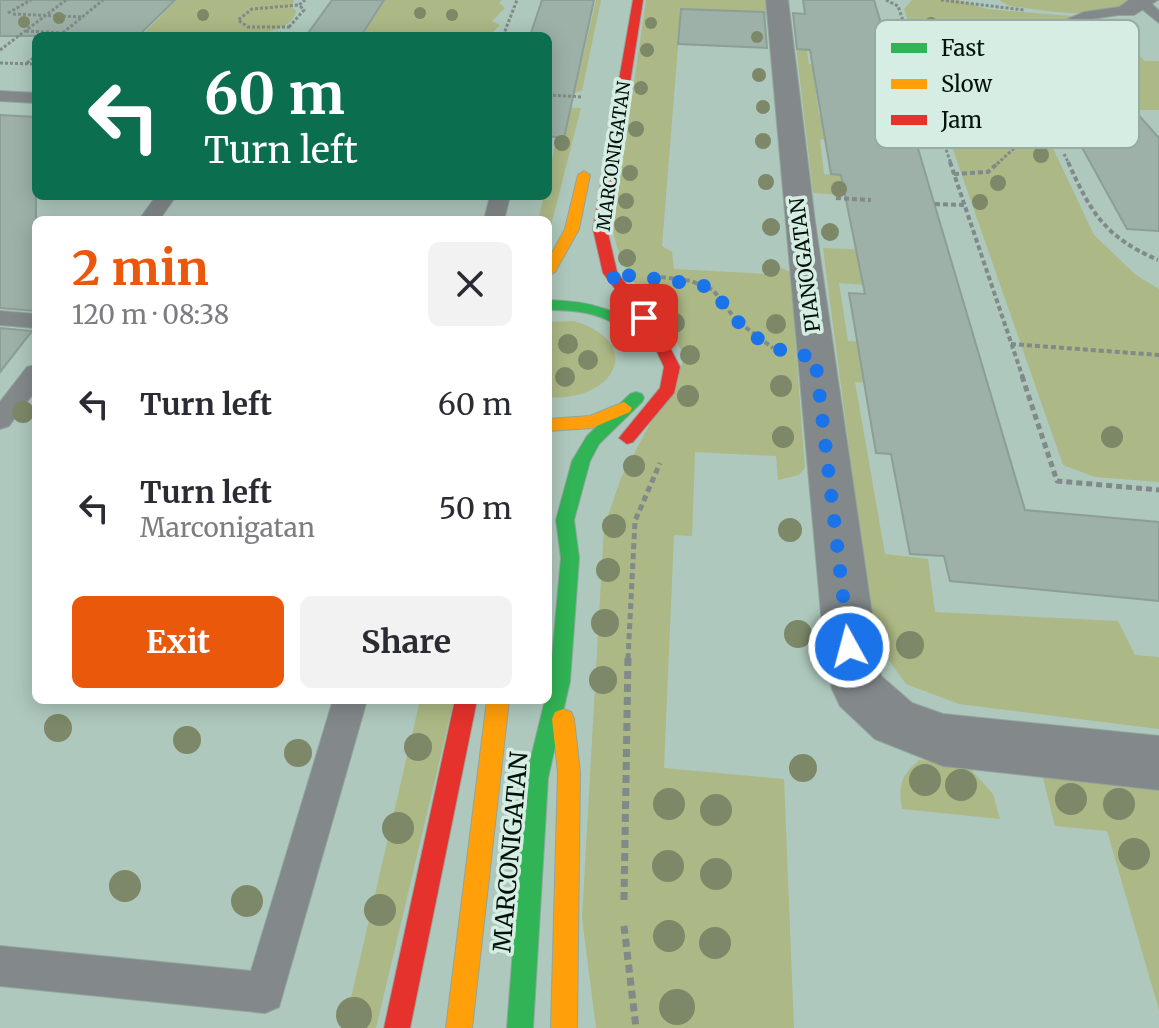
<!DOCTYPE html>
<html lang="en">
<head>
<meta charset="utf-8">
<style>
  body { margin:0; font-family:Merriweather,serif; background:#f2f2f3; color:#2b2b33; height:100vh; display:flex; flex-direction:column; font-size:30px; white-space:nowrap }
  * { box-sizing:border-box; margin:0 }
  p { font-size:26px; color:#7c7c81 }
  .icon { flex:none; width:44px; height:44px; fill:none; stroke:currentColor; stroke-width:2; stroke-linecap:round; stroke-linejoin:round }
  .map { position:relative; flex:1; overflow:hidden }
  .sheet { position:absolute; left:32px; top:216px; width:520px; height:488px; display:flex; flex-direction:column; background:#fff; border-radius:12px; box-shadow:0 4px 20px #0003 }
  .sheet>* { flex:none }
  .guide { position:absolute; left:32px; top:32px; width:520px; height:168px; border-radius:12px; box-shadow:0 4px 20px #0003; background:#0b6e4f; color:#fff; overflow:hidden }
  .pin { position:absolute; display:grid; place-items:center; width:68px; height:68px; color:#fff; margin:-34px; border-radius:16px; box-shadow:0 4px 12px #0006 }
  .me { position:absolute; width:88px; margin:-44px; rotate:353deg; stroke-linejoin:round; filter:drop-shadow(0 0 6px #0008) }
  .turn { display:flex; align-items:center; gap:28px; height:168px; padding:0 40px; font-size:36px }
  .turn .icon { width:104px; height:104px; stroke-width:2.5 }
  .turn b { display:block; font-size:56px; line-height:68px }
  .round { display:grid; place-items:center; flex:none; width:84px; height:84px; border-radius:12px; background:#f2f2f3 }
  .headline { display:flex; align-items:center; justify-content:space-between; height:136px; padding:0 40px }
  h1 { font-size:48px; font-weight:700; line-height:60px; color:#ea580c }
  .primary-button { display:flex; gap:16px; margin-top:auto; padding:16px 40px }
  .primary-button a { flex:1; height:92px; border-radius:12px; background:#ea580c; color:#fff; font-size:32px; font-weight:700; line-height:92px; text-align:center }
  .primary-button a+a { background:#f2f2f3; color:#2b2b33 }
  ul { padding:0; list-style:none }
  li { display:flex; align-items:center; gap:24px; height:104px; padding:0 40px }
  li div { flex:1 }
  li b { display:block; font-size:30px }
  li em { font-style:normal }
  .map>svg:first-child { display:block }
  .green { fill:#acb885 }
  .building { fill:#9db1a8; stroke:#8b9f97; stroke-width:2 }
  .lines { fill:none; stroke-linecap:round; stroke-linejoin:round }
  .lane-casing { stroke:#91a59c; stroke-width:2 }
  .street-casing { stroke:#91a59c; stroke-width:2 }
  .fast-casing { stroke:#91a59c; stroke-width:2 }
  .slow-casing { stroke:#91a59c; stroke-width:2 }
  .jam-casing { stroke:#91a59c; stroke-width:2 }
  .path-far3 { stroke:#808a88; stroke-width:3; stroke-dasharray:3 2; stroke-linecap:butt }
  .path-far2 { stroke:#808a88; stroke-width:4; stroke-dasharray:5 3; stroke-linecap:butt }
  .path-far1 { stroke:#808a88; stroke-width:5; stroke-dasharray:6 4; stroke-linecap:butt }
  .path { stroke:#808a88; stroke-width:7; stroke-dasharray:8 5; stroke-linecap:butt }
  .lane { fill:#83898b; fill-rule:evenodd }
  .street { fill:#83898b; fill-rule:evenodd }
  .fast { fill:#30b455; fill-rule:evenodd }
  .slow { fill:#ff9f0a; fill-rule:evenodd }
  .jam { fill:#e5322d; fill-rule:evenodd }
  .tree { fill:#7c8868 }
  .route { stroke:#1a73e8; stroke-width:14; stroke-dasharray:0 25.2 }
  .labels { text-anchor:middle; stroke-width:7; stroke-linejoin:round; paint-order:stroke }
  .far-street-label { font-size:18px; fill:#02110b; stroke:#d5ede3 }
  .street-label { font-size:20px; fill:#02110b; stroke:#d5ede3 }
  .near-street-label { font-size:24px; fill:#02110b; stroke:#d5ede3 }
  .key { fill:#d5ede3; stroke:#96aba2; stroke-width:2 }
  .key-label { font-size:22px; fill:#02110b }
</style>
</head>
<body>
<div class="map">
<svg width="1159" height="1028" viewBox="0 0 1159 1028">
  <rect width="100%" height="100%" fill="#aec8bd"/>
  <path class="green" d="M177,0H294L292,7L296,11C289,48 172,36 141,36Z
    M385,0H502L499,3L505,8L492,21L500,25L489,36H362Z
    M596,0H601L582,91L567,95L548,81L577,82Z
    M646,0H766L767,15L761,17L748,11L681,9L662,246L672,252L674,269L767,274L766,260L790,272L805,468L799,475L778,480L776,456L695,452L692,536L674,535L664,768L784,779L794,1028H596L582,918L604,527L621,478L685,358C663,308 622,286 613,229Z
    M912,0H958L987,9L1096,18L1128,52H1135L1145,61H1159V110H1127L1117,98L1131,97L1084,44L1056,38L1000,36L1094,235L1136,275L1159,289V482L1095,477L1063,465L904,9Z
    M999,0H1131C1100,23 1045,10 1009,6Z
    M793,20L828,21L805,38L809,64L836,66L840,86L815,85L819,115L844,118L852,142L820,139L824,174L861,178L864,196L813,193Z
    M548,107L581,108L548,237V220H538L544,196H548V177L558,133Z
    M823,248L873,250L879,286L839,283L848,341L884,343L894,384L855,382L885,554L928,559L935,612L1118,621L1135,655L1159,657V729L959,704L906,684L874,640Z
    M574,321C649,344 611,403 548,397V322Z
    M420,700H454L376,1028H344Z
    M919,760L967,765L993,794L1000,819L902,809C898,785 901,776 919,760Z
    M1042,774L1159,788V1010L1107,831L1055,826Z"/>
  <path class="building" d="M0,0H175L138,36H0Z
    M332,0H384L361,36H306Z
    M542,0H594L564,138L548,136V36H530Z
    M803,0H874L1025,510L1159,522V601L950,581L944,556L910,554L891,454L876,453L849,293L865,294L841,175L831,174L810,50L797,49L793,13L805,14Z
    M681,9L764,12L767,48L678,44Z
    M1029,49H1080L1159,138V231L1127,229L1053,95H1065Z
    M0,115L36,117V311L0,308Z
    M0,328L32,331L0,372Z"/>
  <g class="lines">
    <defs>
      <path id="lane" d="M1136,0H1148L1159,11V23L1137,5Z
        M1126,6L1131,7V13L1092,19L1020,49L1063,131L1060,135H1048L1003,47L1084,12Z
        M0,91L36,93V103L0,101Z
        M156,196H176L159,220H139Z
        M490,196H510L504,220H484Z
        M0,311L36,314V328L0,325Z
        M36,365V390L9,426L0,429V402L27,367Z
        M333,700H367L279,1007L265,1013L0,986V946L251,971Z"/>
      <path id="street" d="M766,0H788L815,222L881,676L912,703L943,714L1159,736V790L943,766L875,739L840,706L832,689L824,647Z
        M1129,0H1158L1134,15H1118L1115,10Z"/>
      <path id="fast" d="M548,300C588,301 628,309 653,343L645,348C635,344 629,334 621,328C599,312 574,310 548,310Z
        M636,392L642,394L644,398L642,402L599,444L590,461L574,520L579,558L570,681L548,778L533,1028H507L526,778L545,700H548L561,558L556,520L572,461L587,436L630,394Z"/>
      <path id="slow" d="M584,171L590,175L579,229L555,272L548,276V260L565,229L578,175Z
        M624,402L632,408L630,412L592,428L548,431V419L590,416Z
        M487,700H509L472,1028H446Z
        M563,709L571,712L574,719L580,772L577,1028H551L558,772L552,719L555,712Z"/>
      <path id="jam" d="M633,0H643L607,229L617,272L660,328L680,367L674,393L633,442L627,444L619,438L660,388L664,367L648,332L603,273L593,229Z
        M455,700H477L410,1028H384Z"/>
    </defs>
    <use href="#lane" class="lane-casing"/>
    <use href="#street" class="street-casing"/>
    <use href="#fast" class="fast-casing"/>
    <use href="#slow" class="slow-casing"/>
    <use href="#jam" class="jam-casing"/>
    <path class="path-far3" d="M886,0L898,6L951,164
      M941,0L1024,10
      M8,13L31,0
      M13,14L83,17
      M289,27L304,10L299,5L305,0
      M290,27H248L238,20L252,9L299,5
      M26,31L63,33
      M59,36L103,0
      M210,36L281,33
      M503,36L517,0
      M0,50L66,0
      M0,63L36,64
      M27,63L36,56
      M548,95L583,97
      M1064,154L1069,164
      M997,164L1024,139"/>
    <path class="path-far2" d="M950,162L1023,378
      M1068,162C1091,213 1105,237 1158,260
      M954,174L988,172L999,162
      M836,198L871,200
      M935,204L965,205
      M661,277L691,281L713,290L736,320L773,348
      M1011,344L1159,355"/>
    <path class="path-far1" d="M1022,376L1057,481L1159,490
      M628,659L635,521L660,463"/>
    <path class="path" d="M624,900L628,657
      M624,926L636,1028"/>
    <use href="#lane" class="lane"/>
    <use href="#street" class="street"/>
    <use href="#fast" class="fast"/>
    <use href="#slow" class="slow"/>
    <use href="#jam" class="jam"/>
  </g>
  <g class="tree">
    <circle cx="420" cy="13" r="6"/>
    <circle cx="203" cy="15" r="6"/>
    <circle cx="452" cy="15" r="6"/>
    <circle cx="59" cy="18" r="6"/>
    <circle cx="24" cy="22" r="6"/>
    <circle cx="651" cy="23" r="6"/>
    <circle cx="931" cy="23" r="6"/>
    <circle cx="1036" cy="25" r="6"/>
    <circle cx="757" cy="37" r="6"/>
    <circle cx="647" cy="50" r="7"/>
    <circle cx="759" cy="75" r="7"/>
    <circle cx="641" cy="88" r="7"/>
    <circle cx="763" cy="107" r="7"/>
    <circle cx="636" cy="129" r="8"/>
    <circle cx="763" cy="141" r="8"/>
    <circle cx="562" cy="143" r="8"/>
    <circle cx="1041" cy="155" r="8"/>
    <circle cx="630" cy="173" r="8"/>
    <circle cx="766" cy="182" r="8"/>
    <circle cx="998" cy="183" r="8"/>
    <circle cx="839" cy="189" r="8"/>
    <circle cx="626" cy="201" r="8"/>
    <circle cx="980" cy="202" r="8"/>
    <circle cx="623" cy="225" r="9"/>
    <circle cx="771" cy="227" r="9"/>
    <circle cx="830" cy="232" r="9"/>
    <circle cx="627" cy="258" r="9"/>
    <circle cx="771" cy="268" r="9"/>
    <circle cx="653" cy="297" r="9"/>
    <circle cx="675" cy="323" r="10"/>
    <circle cx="776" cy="324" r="10"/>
    <circle cx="568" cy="344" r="10"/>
    <circle cx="690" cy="355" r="10"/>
    <circle cx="588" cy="360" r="10"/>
    <circle cx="565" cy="377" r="10"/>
    <circle cx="781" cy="386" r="11"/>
    <circle cx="688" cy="396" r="11"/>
    <circle cx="23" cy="412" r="11"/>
    <circle cx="783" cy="437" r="11"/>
    <circle cx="1112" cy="437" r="11"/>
    <circle cx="634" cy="466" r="11"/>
    <circle cx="614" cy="526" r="12"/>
    <circle cx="790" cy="530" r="12"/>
    <circle cx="608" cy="570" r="12"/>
    <circle cx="605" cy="623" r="14"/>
    <circle cx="798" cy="634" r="14"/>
    <circle cx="910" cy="645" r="14"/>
    <circle cx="603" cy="680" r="14"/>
    <circle cx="58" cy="728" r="14"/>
    <circle cx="187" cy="740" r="14"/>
    <circle cx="418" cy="747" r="14"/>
    <circle cx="298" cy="753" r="14"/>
    <circle cx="803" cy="768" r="14"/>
    <circle cx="925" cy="780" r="16"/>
    <circle cx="961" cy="785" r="16"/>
    <circle cx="1071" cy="799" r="16"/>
    <circle cx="669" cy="804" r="16"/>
    <circle cx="1119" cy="804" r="16"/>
    <circle cx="716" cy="810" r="16"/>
    <circle cx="398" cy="828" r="16"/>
    <circle cx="1134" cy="854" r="16"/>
    <circle cx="668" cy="866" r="16"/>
    <circle cx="716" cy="874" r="16"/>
    <circle cx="125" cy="886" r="16"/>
    <circle cx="247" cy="901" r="16"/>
    <circle cx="380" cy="910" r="16"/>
    <circle cx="669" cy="936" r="16"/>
    <circle cx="715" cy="943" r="16"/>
    <circle cx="677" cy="1007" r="18"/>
    <circle cx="354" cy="1015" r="18"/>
  </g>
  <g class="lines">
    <path class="route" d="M644,318L610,273L702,285C716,292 723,304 733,316C754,341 783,356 815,356L849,647"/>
  </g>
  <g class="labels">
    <g class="far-street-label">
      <text transform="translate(614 156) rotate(-82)" y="6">MARCONIGATAN</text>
    </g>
    <g class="street-label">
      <text transform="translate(805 265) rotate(-97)" y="7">PIANOGATAN</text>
    </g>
    <g class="near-street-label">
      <text transform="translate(511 852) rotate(-85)" y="8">MARCONIGATAN</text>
    </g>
  </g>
  <rect x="875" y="20" width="264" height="128" rx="12" class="key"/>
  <rect x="891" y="43" width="36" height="10" fill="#30b455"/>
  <rect x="891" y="79" width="36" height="10" fill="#ff9f0a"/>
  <rect x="891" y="115" width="36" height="10" fill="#e5322d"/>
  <g class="key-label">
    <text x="941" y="56">Fast</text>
    <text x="941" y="92">Slow</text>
    <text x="941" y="128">Jam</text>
  </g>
</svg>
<div class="pin" style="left:644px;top:318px;background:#d93025"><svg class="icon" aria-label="arrive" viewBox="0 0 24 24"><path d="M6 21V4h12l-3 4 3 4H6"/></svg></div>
<svg class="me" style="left:849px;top:647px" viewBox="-20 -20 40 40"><circle r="17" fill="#1a73e8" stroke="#fff" stroke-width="3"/><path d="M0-11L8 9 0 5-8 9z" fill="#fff"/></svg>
<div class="guide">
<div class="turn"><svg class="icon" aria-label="left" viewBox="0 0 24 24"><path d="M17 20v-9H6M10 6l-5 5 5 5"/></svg><div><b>60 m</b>Turn left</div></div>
</div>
<section class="sheet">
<div class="headline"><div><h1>2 min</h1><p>120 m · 08:38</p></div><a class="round"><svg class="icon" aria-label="close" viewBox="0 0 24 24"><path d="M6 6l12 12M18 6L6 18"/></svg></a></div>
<ul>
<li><svg class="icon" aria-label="left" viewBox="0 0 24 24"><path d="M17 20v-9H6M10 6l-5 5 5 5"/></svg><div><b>Turn left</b></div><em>60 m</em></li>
<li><svg class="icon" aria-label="left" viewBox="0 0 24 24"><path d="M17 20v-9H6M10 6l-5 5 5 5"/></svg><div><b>Turn left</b><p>Marconigatan</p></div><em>50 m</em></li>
</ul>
<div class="primary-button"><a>Exit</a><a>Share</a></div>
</section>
</div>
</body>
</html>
